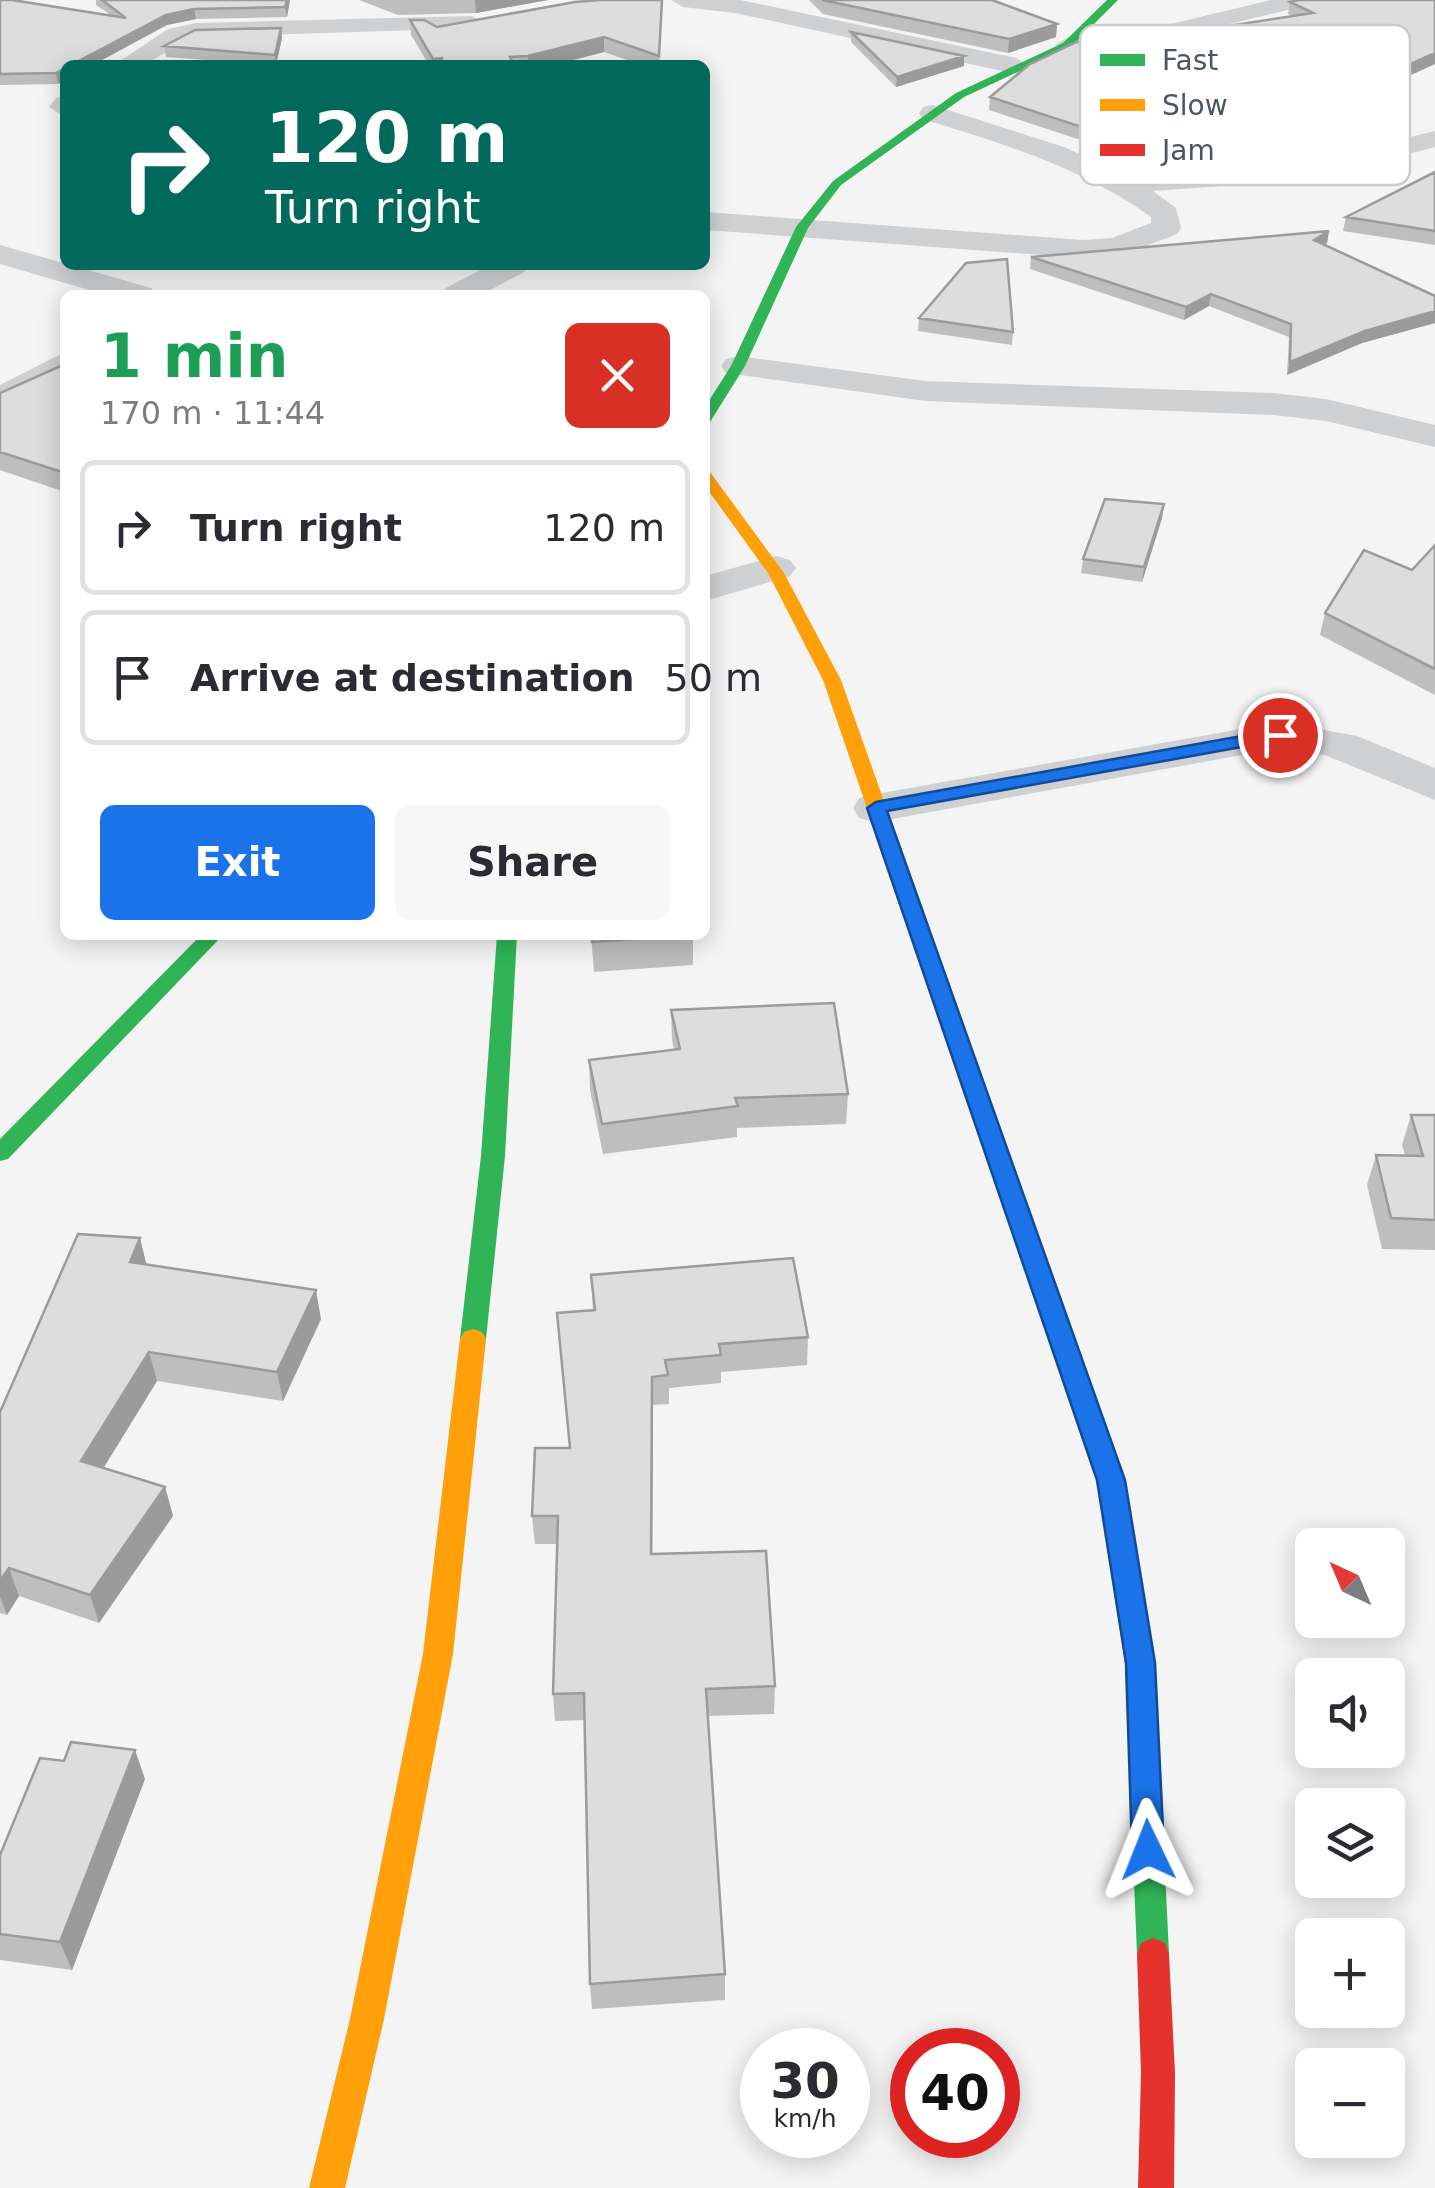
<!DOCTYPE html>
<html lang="en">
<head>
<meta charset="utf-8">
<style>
  body { margin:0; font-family:"DejaVu Sans",sans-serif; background:#f7f7f7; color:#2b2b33; height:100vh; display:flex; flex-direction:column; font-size:38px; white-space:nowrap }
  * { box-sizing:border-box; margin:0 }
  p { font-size:32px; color:#7c7c81 }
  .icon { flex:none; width:55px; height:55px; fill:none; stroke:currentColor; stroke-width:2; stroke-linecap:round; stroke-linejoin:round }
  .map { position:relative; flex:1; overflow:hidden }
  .sheet { position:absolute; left:60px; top:290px; width:650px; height:650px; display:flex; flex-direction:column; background:#fff; border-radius:15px; box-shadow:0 5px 25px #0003 }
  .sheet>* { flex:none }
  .top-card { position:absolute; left:60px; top:60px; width:650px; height:210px; border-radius:15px; box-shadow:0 5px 25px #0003; background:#00695c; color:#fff; overflow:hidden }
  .needle { width:65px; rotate:316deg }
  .fabs { position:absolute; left:1295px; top:1528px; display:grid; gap:20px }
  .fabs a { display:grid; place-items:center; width:110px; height:110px; border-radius:15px; background:#fff; box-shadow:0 5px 25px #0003; font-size:50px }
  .speed { position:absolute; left:740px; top:2028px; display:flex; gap:20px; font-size:50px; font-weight:700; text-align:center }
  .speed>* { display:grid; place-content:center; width:130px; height:130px; border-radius:50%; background:#fff; box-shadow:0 5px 25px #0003; line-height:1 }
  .speed small { font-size:25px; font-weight:400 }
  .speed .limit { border:15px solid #d22; background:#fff; color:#111 }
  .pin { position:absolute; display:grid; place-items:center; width:85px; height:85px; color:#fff; margin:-42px; border:5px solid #fff; border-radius:50%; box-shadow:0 2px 10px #0007 }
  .me { position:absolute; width:110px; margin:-55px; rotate:358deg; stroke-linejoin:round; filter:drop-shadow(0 0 8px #0008) }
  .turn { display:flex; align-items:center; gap:35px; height:210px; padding:0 40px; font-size:45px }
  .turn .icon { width:130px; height:130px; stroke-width:2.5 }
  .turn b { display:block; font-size:70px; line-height:85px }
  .round { display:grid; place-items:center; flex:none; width:105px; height:105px; border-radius:15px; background:#f7f7f7 }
  .overview { display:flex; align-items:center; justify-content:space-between; height:170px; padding:0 40px }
  h1 { font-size:60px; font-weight:700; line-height:75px; color:#1e9e55 }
  .action { display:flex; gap:20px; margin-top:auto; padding:20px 40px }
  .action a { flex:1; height:115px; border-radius:15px; background:#1a73e8; color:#fff; font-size:40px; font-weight:700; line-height:115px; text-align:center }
  .action a+a { background:#f7f7f7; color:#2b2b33 }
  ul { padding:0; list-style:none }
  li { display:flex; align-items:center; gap:30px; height:135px; margin:0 20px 15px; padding:0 20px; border:5px solid #e1e1e2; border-radius:15px }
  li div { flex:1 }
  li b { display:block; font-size:38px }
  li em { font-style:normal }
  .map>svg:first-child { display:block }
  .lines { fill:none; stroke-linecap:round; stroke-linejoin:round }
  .street { fill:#ced0d2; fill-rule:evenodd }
  .fast { fill:#30b455; fill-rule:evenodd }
  .slow { fill:#ff9f0a; fill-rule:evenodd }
  .jam { fill:#e5322d; fill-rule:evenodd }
  .wall { fill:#bebebf }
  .shaded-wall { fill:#9b9b9b }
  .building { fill:#ddddde; stroke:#9b9b9b; stroke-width:2.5 }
  .route { fill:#1a73e8; stroke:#114b97; stroke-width:2.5 }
  .key { fill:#fff; stroke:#c9ccd0; stroke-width:2.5 }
  .key-label { font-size:28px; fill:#4a5661 }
</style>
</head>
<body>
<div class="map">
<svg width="1435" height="2188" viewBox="0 0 1435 2188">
  <rect width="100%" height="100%" fill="#f4f4f4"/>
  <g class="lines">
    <path class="street" d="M671,0H740L1016,58L1029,66L1016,74L735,13L683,7Z
      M1271,0H1313L1309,5L1175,37L1067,52L1055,45L1067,38L1175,23Z
      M472,16L484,23L481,28L196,37L185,40L145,65H114L168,29L196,23Z
      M65,96V117L49,107L56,98Z
      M932,105L1064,147L1127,176L1309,162L1435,131V147L1309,180L1153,191L1176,208L1181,228L1177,234L1128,253L1083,258L705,230V212L1083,240L1112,238L1151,223V217C1082,167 1003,144 923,119L919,113L923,107Z
      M0,245L151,288L156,295H106L0,264Z
      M490,265H529L524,272L481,295H441L446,288Z
      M65,352V376L0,410V385Z
      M738,356L925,381L1273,393L1326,399L1435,425V447L1326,421L1273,415L925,401L726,373L721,366L726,359Z
      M776,556L790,560L796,568L790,576L705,601V576Z
      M1280,722L1357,736L1435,768V800L1325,755L1280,748L876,822L859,818L853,808L859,798L876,794Z"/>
    <path class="fast" d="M1107,0H1118L1071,47L964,97L841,185L808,228L745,366L710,422L705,423V407L731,366L796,227L833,181L956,93L1063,43Z
      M201,935H223L8,1159L0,1161V1139Z
      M497,935H517L505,1156L486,1339L482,1346H464L460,1339L481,1156Z
      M1010,1182L1018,1184L1022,1190L1125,1480L1155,1663L1169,1954L1165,1965L1153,1970L1141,1965L1137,1954L1125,1663L1097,1480L998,1190L1002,1184Z"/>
    <path class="slow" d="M705,470L710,472L784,573L841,680L1022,1190L1018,1196H1002L998,1190L823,680L768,573L705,486Z
      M473,1329L482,1332L486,1339L453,1654L384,2019L345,2188H309L350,2019L423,1654L460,1339L464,1332Z"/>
    <path class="jam" d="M1153,1938L1165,1943L1169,1954L1175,2073L1174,2188H1138L1141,2073L1137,1954L1141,1943Z"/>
  </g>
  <path class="wall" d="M0,0L111,15L96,5V0H290L287,17L196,19L167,25L65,65V80L58,84L0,85Z
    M359,0H548L476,13L398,15Z
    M599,0H663L659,65H642L604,52L554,65H429L411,35L410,20L437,27Z
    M809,0H992L1057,24L1056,37L1008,53L823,14Z
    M1435,0L1215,165L1156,170L1113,145L1105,148L989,110L990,97L1110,44L1292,16L1288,14L1290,2Z
    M281,28L282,38L276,65L166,57L164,46Z
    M851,32L964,56V66L896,87L851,42Z
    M1435,172V245L1343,231L1346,217Z
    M1329,231L1327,243L1324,245L1435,296V323L1362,343L1287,375L1289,337L1209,306L1184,320L1030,269L1031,257Z
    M919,318L1013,332L1012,345L918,331Z
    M65,364V492L0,470V393Z
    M1164,504L1162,518L1142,582L1081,573L1083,559Z
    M1435,545V695L1320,635L1325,613L1412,570Z
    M591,935H693V965L594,972Z
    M671,1010L848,1094L846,1124L737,1128V1137L603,1154L590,1090L589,1060L674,1050L672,1040Z
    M1411,1115H1435V1250L1382,1249L1367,1185L1376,1155H1405L1402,1145Z
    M140,1238L146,1264L321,1319L283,1401L157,1381L103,1468L165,1487L173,1516L99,1623L19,1596L7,1615L0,1613V1412Z
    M591,1275L808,1337L807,1365L721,1372V1383L669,1388V1404L653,1405L652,1554L775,1686L774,1714L708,1716L725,1974V2000L592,2009L590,1984L585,1720L555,1721L553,1694L557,1544H535L532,1516L569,1448L593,1310Z
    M145,1779L72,1970L0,1960V1855Z"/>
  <path class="shaded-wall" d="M287,0H290L287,17L285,7Z
    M475,0H548L476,13Z
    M194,9L196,19L167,25L93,65H71L166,15Z
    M1057,24L1056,37L1008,53L1009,39Z
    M281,28L282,38L276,65L275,55Z
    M604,37V52L554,65H528V56Z
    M1435,53V64L1215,165L1156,170L1158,157Z
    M964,56V66L896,87L897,77Z
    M65,68V80L58,84L56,73Z
    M1115,132L1113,145L1105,148L1106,135Z
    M1329,231L1327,243L1312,252L1314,240Z
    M1211,294L1209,306L1184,320L1186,307Z
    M1435,311V323L1362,343L1287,375L1290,362L1365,331Z
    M1164,504L1162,518L1142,582L1144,567Z
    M140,1238L147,1267L130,1262Z
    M316,1290L321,1319L283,1401L277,1372Z
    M149,1352L157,1381L90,1490L81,1461Z
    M652,1377L653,1405L652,1582L651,1554Z
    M165,1487L173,1516L99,1623L90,1595Z
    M9,1568L19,1596L7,1615L0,1597V1581Z
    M135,1750L145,1779L72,1970L60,1942Z"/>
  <path class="building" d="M0,0H12L126,18L102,0H287L285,7L194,9L166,15L71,65H65V68L56,73L0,74Z
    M599,0H662L659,56L604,37L528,56L510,57L514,65H436L435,63L443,58L433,59L410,20H424L437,27L575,2Z
    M822,0H992L1057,24L1009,39Z
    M1299,0H1435V53L1217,152L1158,157L1115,132L1106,135L990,97L1030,64L1076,42L1097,40L1110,44L1313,13L1290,2Z
    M281,28L275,55L164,46L195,30Z
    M851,32L964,56L897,77Z
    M1435,172V231L1346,217Z
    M1329,231L1314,240L1435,296V311L1365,331L1290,362L1291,324L1211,294L1186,307L1031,257Z
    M1007,259L1013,332L919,318L966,263Z
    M65,364V473L0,452V393Z
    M1105,499L1164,504L1144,567L1083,559Z
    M1435,545V669L1325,613L1364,550L1412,570Z
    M592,935H691L592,942Z
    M834,1003L848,1094L735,1098L738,1106L602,1124L589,1060L680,1049L671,1010Z
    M1411,1115H1435V1220L1391,1218L1376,1155L1423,1156Z
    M78,1234L140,1238L130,1262L316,1290L277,1372L149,1352L81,1461L165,1487L90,1595L9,1568L0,1581V1412Z
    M793,1258L808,1337L719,1344L721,1355L665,1360L668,1375L652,1377L651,1554L766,1551L775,1686L706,1689L725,1974L590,1984L584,1693L553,1694L558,1516H532L535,1448H570L557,1313L595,1310L591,1275Z
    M71,1742L135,1750L60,1942L0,1934V1855L40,1758L64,1761Z"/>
  <path class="route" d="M1280,729L1286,731V739L887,811L1125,1480L1155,1663L1164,1850L1159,1860L1148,1864L1137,1860L1132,1850L1126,1663L1097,1480L867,808L876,802Z"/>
  <rect x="1080" y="25" width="330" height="160" rx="15" class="key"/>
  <rect x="1100" y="54" width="45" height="12" fill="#30b455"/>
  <rect x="1100" y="99" width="45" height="12" fill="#ff9f0a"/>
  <rect x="1100" y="144" width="45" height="12" fill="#e5322d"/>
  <g class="key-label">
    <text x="1162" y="70">Fast</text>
    <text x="1162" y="115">Slow</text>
    <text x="1162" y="160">Jam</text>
  </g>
</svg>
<div class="fabs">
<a><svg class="needle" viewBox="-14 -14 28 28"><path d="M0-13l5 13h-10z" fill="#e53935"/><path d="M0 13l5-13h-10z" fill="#7c7c81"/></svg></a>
<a><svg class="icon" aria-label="sound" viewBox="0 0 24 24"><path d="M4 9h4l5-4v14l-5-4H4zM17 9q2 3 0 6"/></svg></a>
<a><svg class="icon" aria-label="layers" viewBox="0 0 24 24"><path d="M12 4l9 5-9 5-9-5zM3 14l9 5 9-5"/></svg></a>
<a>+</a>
<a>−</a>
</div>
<div class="speed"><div>30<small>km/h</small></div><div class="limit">40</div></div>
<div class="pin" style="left:1280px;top:735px;background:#d93025"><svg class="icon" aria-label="arrive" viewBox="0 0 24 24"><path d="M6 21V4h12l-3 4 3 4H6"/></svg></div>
<svg class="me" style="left:1148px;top:1850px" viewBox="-20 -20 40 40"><path d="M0-17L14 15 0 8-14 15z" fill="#1a73e8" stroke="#fff" stroke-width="4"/></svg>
<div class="top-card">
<div class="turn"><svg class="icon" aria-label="right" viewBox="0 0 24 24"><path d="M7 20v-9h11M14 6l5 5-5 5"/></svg><div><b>120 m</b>Turn right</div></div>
</div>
<section class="sheet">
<div class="overview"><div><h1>1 min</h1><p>170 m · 11:44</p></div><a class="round" style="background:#d93025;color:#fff"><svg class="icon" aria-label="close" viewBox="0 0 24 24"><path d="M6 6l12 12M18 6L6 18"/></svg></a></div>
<ul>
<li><svg class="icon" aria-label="right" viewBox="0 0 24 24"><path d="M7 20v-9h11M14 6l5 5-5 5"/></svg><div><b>Turn right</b></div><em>120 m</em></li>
<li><svg class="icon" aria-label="arrive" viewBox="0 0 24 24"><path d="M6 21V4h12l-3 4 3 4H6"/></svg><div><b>Arrive at destination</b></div><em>50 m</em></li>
</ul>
<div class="action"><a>Exit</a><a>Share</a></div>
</section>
</div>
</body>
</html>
